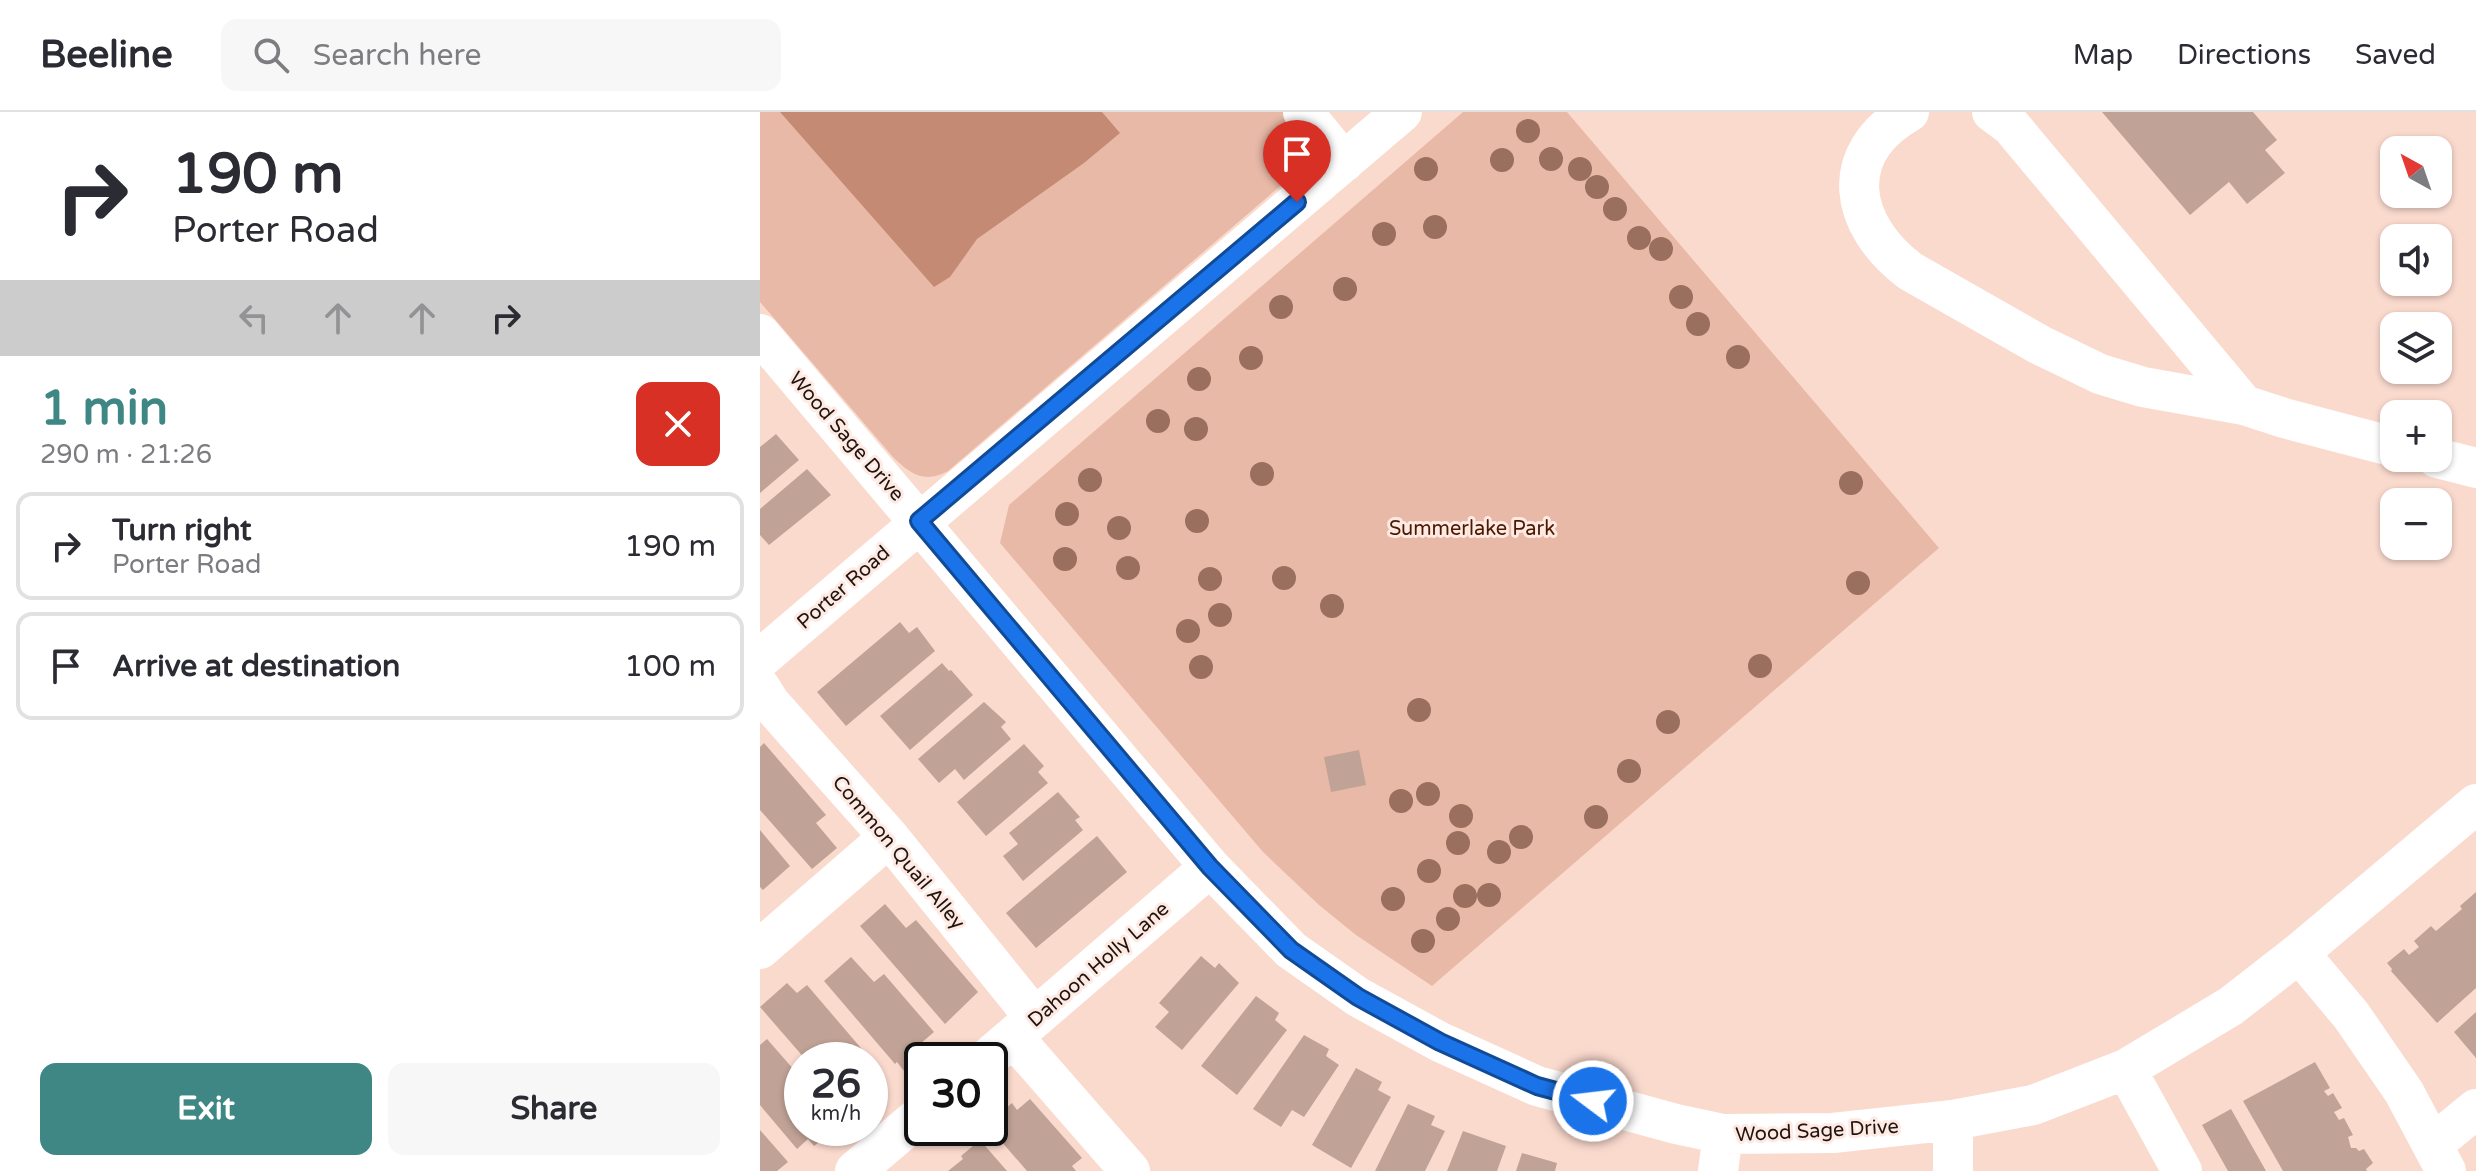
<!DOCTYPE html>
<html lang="en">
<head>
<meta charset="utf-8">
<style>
  body { margin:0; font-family:"Varela Round",sans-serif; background:#f7f7f7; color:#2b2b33; height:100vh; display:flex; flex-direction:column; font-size:30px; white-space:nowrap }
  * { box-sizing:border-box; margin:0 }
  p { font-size:26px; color:#7c7c81 }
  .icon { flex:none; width:44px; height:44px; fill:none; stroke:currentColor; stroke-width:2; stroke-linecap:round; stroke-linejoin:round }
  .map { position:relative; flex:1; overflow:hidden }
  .panel { display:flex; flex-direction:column; background:#fff; width:760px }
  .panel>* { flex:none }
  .hud { background:#fff; color:#2b2b33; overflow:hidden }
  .needle { width:52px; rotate:320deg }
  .buttons { position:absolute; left:1620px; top:24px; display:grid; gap:16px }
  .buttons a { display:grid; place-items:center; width:72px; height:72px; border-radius:16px; background:#fff; box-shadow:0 2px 6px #0004; font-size:40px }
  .speed { position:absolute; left:24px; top:930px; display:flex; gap:16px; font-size:40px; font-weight:700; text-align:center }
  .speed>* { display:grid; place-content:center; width:104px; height:104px; border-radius:50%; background:#fff; box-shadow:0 2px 6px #0004; line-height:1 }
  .speed small { font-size:20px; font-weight:400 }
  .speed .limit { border:4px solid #111; border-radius:12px; background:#fff; color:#111 }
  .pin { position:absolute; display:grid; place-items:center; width:68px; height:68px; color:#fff; margin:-82px -34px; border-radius:50% 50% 50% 0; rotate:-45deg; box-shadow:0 0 8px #0007 }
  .pin .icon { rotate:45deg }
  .me { position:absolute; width:88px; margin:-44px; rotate:285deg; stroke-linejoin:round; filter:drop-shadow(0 0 6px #0008) }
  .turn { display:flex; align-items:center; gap:28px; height:168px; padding:0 40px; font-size:36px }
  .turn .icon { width:104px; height:104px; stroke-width:2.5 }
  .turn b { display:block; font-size:56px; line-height:68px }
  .lanes { display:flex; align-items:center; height:76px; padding:0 40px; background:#0003; justify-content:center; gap:40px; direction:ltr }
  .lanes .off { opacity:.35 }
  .round { display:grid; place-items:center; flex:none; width:84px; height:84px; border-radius:16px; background:#f7f7f7 }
  .head { display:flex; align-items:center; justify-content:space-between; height:136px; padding:0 40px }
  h1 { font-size:48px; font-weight:700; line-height:60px; color:#3f8784 }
  .button { display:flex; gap:16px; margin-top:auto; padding:16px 40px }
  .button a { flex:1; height:92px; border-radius:16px; background:#3f8784; color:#fff; font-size:32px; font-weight:700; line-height:92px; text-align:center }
  .button a+a { background:#f7f7f7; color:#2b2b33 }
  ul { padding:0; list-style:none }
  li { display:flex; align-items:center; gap:24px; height:108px; margin:0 16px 12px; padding:0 24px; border:4px solid #e1e1e2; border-radius:16px }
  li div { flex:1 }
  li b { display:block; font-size:30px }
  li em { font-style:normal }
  header { display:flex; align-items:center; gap:48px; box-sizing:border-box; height:112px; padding:0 40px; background:#fff; border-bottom:2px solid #e1e1e2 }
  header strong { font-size:38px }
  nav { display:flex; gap:44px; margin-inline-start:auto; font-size:28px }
  .search { width:560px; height:72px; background:#f7f7f7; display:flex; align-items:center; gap:20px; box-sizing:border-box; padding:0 28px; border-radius:16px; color:#7c7c81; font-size:30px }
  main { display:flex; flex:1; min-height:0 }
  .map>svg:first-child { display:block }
  .green { fill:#e9b9a7 }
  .water { fill:#c48a74 }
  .building { fill:#c0a296 }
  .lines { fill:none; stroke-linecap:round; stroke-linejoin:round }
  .minor { stroke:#fff; stroke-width:40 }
  .tree { fill:#9b6f5d }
  .route-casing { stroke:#114b97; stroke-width:20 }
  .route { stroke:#1a73e8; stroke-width:14 }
  .labels { text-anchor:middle; stroke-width:6; stroke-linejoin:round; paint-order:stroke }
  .street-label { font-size:20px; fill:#1f1410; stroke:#feeae3 }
  .park-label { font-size:20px; fill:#4c1800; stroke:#feeae3 }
</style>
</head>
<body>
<header>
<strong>Beeline</strong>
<div class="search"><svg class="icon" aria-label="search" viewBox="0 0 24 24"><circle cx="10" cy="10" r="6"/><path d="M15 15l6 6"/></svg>Search here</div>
<nav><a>Map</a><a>Directions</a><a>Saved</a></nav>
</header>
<main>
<section class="panel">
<div class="hud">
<div class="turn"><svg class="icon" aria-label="right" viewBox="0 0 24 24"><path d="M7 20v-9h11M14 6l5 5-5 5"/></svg><div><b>190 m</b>Porter Road</div></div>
<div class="lanes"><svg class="icon off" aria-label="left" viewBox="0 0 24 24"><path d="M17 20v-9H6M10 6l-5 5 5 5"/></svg><svg class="icon off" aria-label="ahead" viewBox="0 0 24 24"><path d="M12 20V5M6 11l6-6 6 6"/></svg><svg class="icon off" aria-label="ahead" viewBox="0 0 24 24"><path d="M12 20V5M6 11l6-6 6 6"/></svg><svg class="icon" aria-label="right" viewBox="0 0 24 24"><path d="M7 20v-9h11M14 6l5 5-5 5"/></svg></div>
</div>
<div class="head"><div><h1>1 min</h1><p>290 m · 21:26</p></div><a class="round" style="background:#d93025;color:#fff"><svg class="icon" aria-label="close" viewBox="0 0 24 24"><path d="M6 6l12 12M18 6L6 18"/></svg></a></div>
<ul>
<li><svg class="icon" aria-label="right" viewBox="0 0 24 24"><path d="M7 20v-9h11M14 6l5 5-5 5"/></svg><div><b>Turn right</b><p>Porter Road</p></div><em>190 m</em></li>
<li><svg class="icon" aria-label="arrive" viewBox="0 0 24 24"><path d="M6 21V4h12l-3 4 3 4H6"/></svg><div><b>Arrive at destination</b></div><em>100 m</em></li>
</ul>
<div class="button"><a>Exit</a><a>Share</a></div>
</section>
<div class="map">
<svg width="1716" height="1059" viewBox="0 0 1716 1059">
  <rect width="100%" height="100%" fill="#fbdace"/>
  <path class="green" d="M0,0H529L546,26L548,42L525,70L188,359C165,372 150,362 133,345L0,190Z
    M703,0H807L1179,436L672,874L596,823L559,793L503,740L240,431L249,393Z"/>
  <path class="water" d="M20,0H342L360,21L324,51L217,127L190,165L174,175Z"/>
  <path class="building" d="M1342,0H1493L1517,28L1505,38L1525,61L1487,92L1469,70L1430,103Z
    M16,322L39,348L0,381V335Z
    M47,357L71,383L9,433L0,423V397Z
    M140,510L149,521L157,515L175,539L86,614L57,580Z
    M182,551L189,559L191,558L213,583L150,638L120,604Z
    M224,590L246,610L241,615L251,627L204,668L195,657L179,671L158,647Z
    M4,631L66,703L56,711L77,736L52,757L0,698V635Z
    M264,632L284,654L278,660L288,671L226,724L197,690Z
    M599,638L606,673L571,680L564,645Z
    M298,680L320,705L315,708L323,718L263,769L243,744L258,732L249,721Z
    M0,718L30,754L3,778L0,775Z
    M337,724L367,760L276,836L246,801Z
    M1716,780V876L1677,911L1631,859L1632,857L1627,851L1644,837L1649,843L1659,835L1654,829L1671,814L1676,819L1702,797L1700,794Z
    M125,792L146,816L156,808L218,880L185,912L100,814Z
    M441,844L455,856L459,851L479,871L422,938L395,915L409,900L399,891Z
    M91,845L114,870L124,862L174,920L160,932L166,939L144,959L137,950L135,952L64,869Z
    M27,871L37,881L47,873L124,963L110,974V948H46L0,895Z
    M496,884L519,901L515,908L527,918L477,983L441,954Z
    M1716,900V946L1694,920Z
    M544,923L569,937L566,944L579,953L544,1005L532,998L521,1015L493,997Z
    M7,927L42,967V1016H77L54,1034L48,1027L37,1037L0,993V933Z
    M1555,950L1570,976L1564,979L1568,984L1573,981L1582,996L1574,1000L1579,1008L1584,1006L1593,1023L1588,1025L1591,1036H1596L1599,1039L1604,1037L1613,1051L1606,1057L1607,1059H1523L1483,989Z
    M596,956L622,970L618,978L631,985L591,1056L552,1033Z
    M270,987L322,1046L312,1054L316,1059H267L234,1021L236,1019L230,1010L252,991L257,998Z
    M648,992L675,1004L671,1013L685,1019L665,1059H615Z
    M1471,997L1506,1059H1468L1442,1013Z
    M0,1018L28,1050L17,1059H0Z
    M703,1019L746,1034L737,1059H687Z
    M220,1028L247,1059H188L203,1047L201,1044Z
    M762,1041L797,1051L795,1059H756Z"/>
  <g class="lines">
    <path class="minor" d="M543,0L584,50
      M1149,0C1076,42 1089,113 1150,159L1280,233L1340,262L1383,275L1484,293L1524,306L1634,335
      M1232,0L1251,14L1484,293
      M0,222L450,755L531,838L598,885L680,930L777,974L916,1012L963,1022L1073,1021L1193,1008L1273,993L1366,957L1471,894L1539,841L1716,692
      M1677,346L1716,356
      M0,547L642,0
      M0,575L10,591L129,725L275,906
      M0,837L129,725
      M1539,841L1591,903L1644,980L1686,1059
      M253,925L370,1059
      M226,948L450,755
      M1366,957L1422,1059
      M1672,1033L1716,997
      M95,1059L162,1002
      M958,1059L963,1022
      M1193,1059V1008"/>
  </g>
  <g class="tree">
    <circle cx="768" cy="19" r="12"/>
    <circle cx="791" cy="47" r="12"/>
    <circle cx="742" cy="48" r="12"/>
    <circle cx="666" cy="57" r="12"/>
    <circle cx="820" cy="57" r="12"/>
    <circle cx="837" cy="75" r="12"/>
    <circle cx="855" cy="97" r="12"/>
    <circle cx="675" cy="115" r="12"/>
    <circle cx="624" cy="122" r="12"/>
    <circle cx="879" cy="126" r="12"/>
    <circle cx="901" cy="137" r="12"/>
    <circle cx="585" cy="177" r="12"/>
    <circle cx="921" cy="185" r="12"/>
    <circle cx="521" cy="195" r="12"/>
    <circle cx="938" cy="212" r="12"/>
    <circle cx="978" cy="245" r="12"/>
    <circle cx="491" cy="246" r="12"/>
    <circle cx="439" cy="267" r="12"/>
    <circle cx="398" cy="309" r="12"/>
    <circle cx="436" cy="317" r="12"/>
    <circle cx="502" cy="362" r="12"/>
    <circle cx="330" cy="368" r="12"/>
    <circle cx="1091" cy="371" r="12"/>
    <circle cx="307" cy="402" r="12"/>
    <circle cx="437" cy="409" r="12"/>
    <circle cx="359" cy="416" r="12"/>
    <circle cx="305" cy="447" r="12"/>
    <circle cx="368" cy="456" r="12"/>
    <circle cx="524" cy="466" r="12"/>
    <circle cx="450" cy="467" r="12"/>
    <circle cx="1098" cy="471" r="12"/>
    <circle cx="572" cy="494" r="12"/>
    <circle cx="460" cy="503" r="12"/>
    <circle cx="428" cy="519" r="12"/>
    <circle cx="1000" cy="554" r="12"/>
    <circle cx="441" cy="555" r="12"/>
    <circle cx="659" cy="598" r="12"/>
    <circle cx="908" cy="610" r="12"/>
    <circle cx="869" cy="659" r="12"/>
    <circle cx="668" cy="682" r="12"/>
    <circle cx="641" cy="689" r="12"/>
    <circle cx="701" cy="704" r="12"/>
    <circle cx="836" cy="705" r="12"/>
    <circle cx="761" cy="725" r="12"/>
    <circle cx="698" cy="731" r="12"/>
    <circle cx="739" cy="740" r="12"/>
    <circle cx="669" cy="759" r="12"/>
    <circle cx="729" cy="783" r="12"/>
    <circle cx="705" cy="784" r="12"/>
    <circle cx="633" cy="787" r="12"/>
    <circle cx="688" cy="807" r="12"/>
    <circle cx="663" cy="829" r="12"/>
  </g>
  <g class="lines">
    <defs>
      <path id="route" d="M537,90L159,409L450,755L531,838L598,885L680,930L777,974L833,989"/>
    </defs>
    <use href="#route" class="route-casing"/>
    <use href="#route" class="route"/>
  </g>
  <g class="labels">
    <g class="street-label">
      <text transform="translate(87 324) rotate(49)" y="7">Wood Sage Drive</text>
      <text transform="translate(83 475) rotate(-41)" y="7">Porter Road</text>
      <text transform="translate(139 740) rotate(50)" y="7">Common Quail Alley</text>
      <text transform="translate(338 852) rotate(-41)" y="7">Dahoon Holly Lane</text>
      <text transform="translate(1057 1018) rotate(-3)" y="7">Wood Sage Drive</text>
    </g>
    <g class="park-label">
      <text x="712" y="423">Summerlake Park</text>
    </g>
  </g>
</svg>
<div class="buttons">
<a><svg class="needle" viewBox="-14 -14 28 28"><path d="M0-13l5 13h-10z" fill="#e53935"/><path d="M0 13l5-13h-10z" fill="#7c7c81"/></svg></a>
<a><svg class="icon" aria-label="sound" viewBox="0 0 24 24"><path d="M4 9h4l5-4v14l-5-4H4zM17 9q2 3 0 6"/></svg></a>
<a><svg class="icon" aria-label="layers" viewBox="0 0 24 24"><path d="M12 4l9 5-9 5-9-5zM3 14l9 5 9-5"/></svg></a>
<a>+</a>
<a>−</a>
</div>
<div class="speed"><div>26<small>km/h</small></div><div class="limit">30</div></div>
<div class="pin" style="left:537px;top:90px;background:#d93025"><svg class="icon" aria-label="arrive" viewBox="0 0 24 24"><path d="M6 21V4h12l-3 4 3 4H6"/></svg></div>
<svg class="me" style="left:833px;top:989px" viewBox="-20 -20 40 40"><circle r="17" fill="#1a73e8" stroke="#fff" stroke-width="3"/><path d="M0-11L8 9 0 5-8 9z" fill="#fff"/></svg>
</div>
</main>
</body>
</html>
